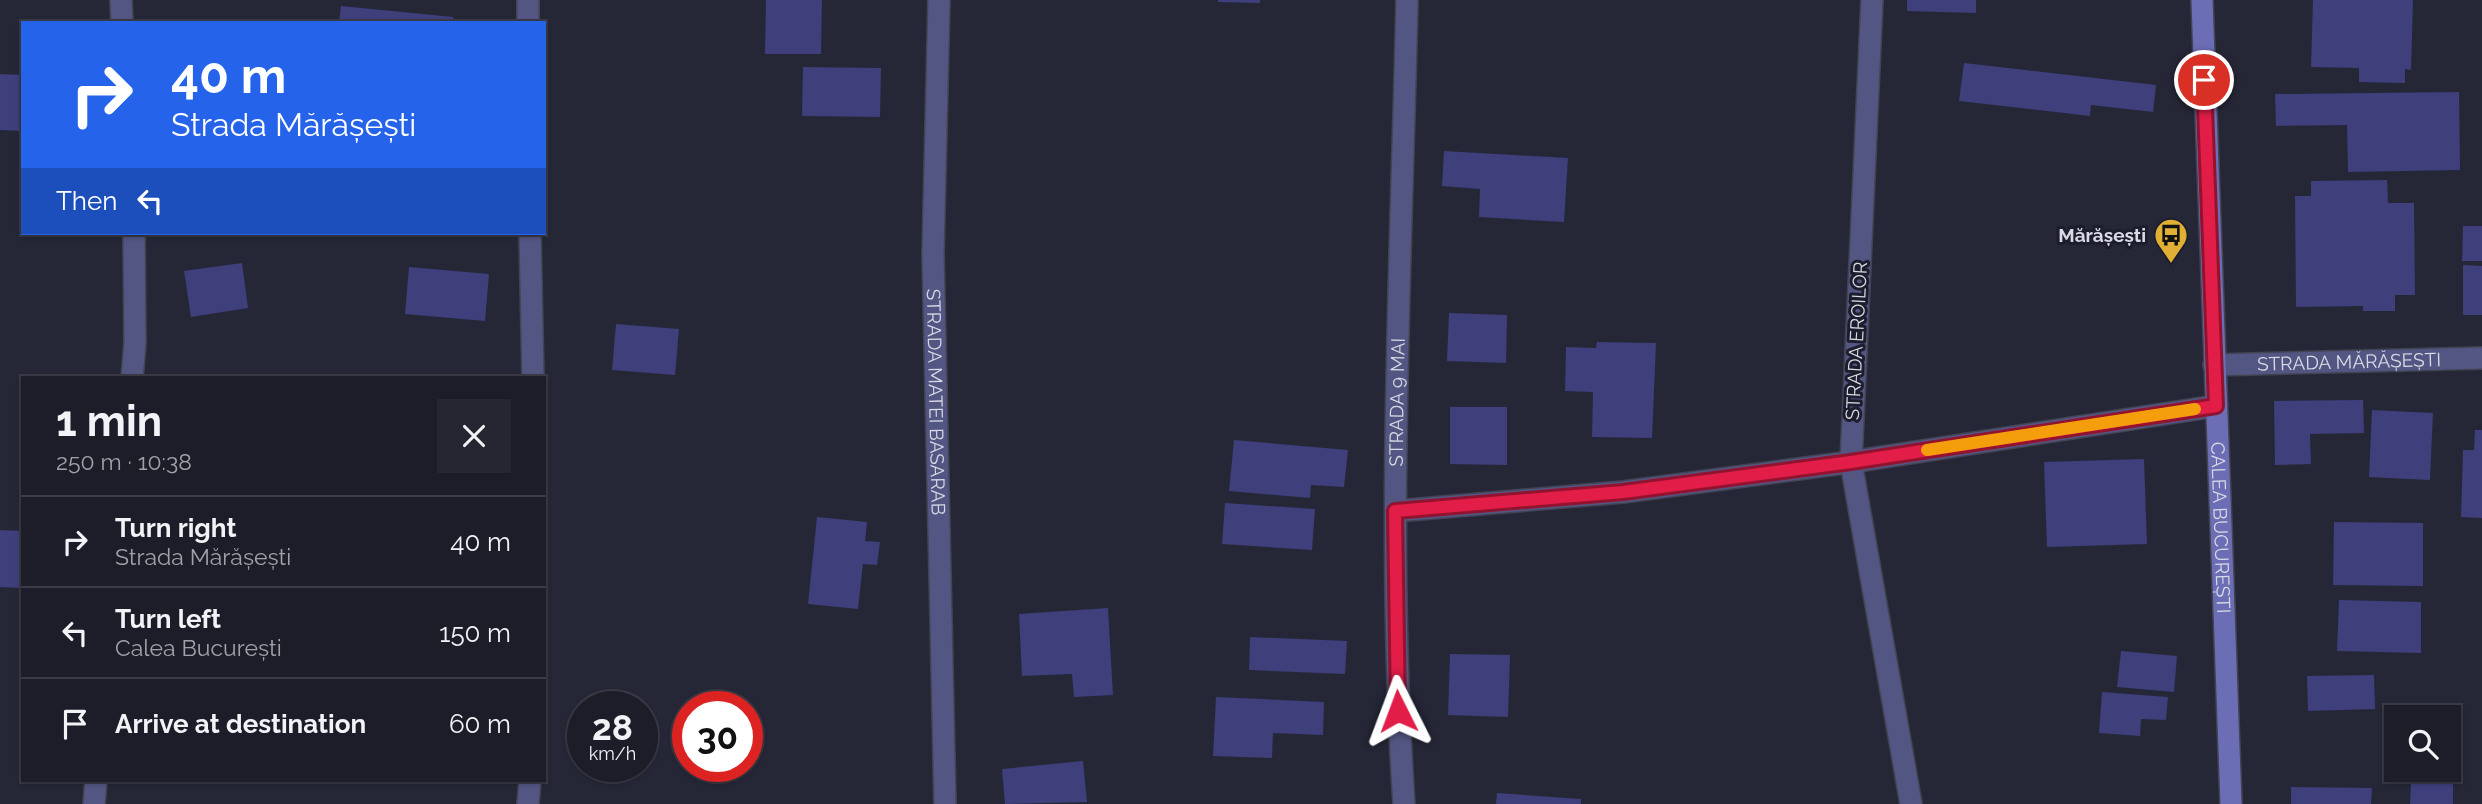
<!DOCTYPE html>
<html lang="en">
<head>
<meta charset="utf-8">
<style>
  body { margin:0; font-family:Raleway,sans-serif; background:#252631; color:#f1f3f6; height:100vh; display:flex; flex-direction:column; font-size:26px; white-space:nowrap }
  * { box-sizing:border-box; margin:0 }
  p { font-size:23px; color:#a0a2a8 }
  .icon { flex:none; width:38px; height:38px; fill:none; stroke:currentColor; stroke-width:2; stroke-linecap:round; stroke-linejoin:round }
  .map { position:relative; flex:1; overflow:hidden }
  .side { position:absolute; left:21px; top:376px; width:525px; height:406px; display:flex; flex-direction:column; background:#1c1d29; border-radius:0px; box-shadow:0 2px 5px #0004,0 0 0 2px #3a3b46 }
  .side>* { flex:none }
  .guide { position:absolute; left:21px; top:21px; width:525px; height:214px; border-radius:0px; box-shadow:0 2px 5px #0004,0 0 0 2px #3a3b46; background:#2563eb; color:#fff; overflow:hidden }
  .controls { position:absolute; left:2384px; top:705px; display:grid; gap:14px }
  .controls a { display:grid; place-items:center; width:77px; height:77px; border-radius:0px; background:#1c1d29; box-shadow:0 2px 5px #0004,0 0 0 2px #3a3b46; font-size:35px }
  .speed { position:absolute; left:567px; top:691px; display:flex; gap:14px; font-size:35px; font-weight:700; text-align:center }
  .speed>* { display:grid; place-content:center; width:91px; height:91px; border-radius:50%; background:#1c1d29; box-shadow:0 2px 5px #0004,0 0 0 2px #3a3b46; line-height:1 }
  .speed small { font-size:18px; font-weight:400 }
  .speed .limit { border:10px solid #d22; background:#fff; color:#111 }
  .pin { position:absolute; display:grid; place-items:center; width:60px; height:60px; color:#fff; margin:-30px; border:4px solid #fff; border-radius:50%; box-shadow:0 2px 7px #0007 }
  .me { position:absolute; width:77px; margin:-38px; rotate:357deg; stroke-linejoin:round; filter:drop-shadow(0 0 5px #0008) }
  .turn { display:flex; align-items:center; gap:24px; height:147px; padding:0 35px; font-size:32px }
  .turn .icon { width:91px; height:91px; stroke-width:2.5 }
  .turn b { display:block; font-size:49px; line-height:60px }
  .then { display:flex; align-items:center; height:66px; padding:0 35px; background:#0003; gap:14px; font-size:26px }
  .round { display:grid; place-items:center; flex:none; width:74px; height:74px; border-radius:0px; background:#252631 }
  .head { display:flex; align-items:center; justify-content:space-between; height:119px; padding:0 35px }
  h1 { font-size:42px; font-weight:700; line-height:52px }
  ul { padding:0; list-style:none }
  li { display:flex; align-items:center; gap:21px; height:91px; padding:0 35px; border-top:2px solid #3a3b46 }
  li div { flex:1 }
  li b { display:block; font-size:26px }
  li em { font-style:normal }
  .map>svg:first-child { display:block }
  .building { fill:#3e3f7b }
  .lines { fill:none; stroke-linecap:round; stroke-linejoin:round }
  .street-casing { stroke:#424453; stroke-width:24 }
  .secondary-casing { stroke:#424453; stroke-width:24 }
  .street { stroke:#535682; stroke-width:21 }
  .secondary { stroke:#6b6eb5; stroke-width:21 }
  .route-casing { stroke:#92132f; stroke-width:18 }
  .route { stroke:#e11d48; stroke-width:12 }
  .slow { stroke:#f59e0b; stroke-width:12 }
  .labels { text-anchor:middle; stroke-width:6; stroke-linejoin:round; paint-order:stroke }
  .poi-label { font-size:19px; font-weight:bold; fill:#d9dae5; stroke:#1c1d2d; text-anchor:end }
  .street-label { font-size:19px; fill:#d9dae5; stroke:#1c1d2d }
</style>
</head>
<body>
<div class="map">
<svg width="2482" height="804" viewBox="0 0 2482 804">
  <rect width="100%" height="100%" fill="#252737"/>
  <path class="building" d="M766,0H822L821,54H765Z
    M1218,0H1260V3L1218,2Z
    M1907,0H1976V13L1907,11Z
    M2313,0H2413L2411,70L2405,69V83L2359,82V68L2311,67Z
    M341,6L453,17V23H339Z
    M1964,63L2156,85L2153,112L2091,105L2090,116L1959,101Z
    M803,67L881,68L880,117L802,116Z
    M0,74L23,75V131L0,130Z
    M2459,92L2460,170L2348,172L2347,125L2276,126L2275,94Z
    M1444,151L1568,158L1564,222L1479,217L1480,189L1442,186Z
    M2387,180L2388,203H2414L2415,295H2395V311H2363V306L2296,307L2295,196H2311V181Z
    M2463,226H2482V261H2462Z
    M242,263L248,308L191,317L184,271Z
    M2463,265L2482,266V315H2463Z
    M409,267L489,274L485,321L405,314Z
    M1449,313L1507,315L1506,363L1447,361Z
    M616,324L679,329L675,375L612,370Z
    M1597,342L1656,343L1652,438L1592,437L1593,392L1565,391L1566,347L1596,348Z
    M2363,400L2364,433L2310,434L2311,464L2275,465L2274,401Z
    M1450,407H1507V465L1450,464Z
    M2372,410L2433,413L2430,480L2369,477Z
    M2475,430H2482V518L2461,517L2463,450H2474Z
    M1234,440L1348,450L1344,487L1311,485L1310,498L1229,491Z
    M2144,459L2147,544L2047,547L2044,462Z
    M1225,503L1315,509L1312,550L1222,544Z
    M817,517L867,522L865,541L880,542L877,565L863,564L858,609L808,604Z
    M2334,522L2423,523V586L2333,585Z
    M0,530L23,531V588L0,587Z
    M2339,600L2421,602V653L2337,651Z
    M1108,608L1113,695L1074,697L1072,674L1022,676L1019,614Z
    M1250,637L1347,641L1345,674L1249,670Z
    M2121,651L2177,656L2174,692L2117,687Z
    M1450,654L1510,655L1508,717L1448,715Z
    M2374,675L2375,709L2308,711L2307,676Z
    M2102,692L2168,697L2166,720L2141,719L2140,736L2099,733Z
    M1216,697L1324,702L1323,735L1273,733L1272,758L1213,756Z
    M1083,761L1087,802L1005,804L1002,769Z
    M2411,783L2453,784V804H2410Z
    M2291,787L2372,788L2371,804H2291Z
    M1497,793L1581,799V804H1496Z"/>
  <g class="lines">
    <defs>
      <g id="street">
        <path d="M121,0L122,23"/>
        <path d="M528,0V23"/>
        <path id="s1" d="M939,0L933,254L945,804"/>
        <path d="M1872,0L1851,462L1911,804"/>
        <path d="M530,233L533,378"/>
        <path id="s2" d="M2214,365L2482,358"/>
        <path d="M132,378L135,343L134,233"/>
        <path d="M1396,511L1623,492L1851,462L2216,406"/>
        <path d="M94,804L96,780"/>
        <path d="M528,804L530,780"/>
        <path id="s3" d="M1404,804C1386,537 1401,268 1407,0"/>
      </g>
      <g id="secondary">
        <path id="s4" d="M2202,0L2231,804"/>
      </g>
    </defs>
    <use href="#street" class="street-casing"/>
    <use href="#secondary" class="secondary-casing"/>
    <use href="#street" class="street"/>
    <use href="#secondary" class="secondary"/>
  </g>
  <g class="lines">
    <defs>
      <path id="route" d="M1398,711L1395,511L1623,492L1851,462L2216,406L2204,80"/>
    </defs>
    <use href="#route" class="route-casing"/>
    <use href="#route" class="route"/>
    <path class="slow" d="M1927,450L2195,409"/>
  </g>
  <defs>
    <symbol id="bus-pin" viewBox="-11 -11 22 30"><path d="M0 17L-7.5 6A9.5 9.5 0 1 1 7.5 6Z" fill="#dfb034" stroke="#1c1d2d"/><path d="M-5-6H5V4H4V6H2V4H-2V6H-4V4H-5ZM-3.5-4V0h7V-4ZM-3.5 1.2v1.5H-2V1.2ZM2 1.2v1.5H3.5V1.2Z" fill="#111"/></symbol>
  </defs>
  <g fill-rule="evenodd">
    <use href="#bus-pin" x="2152" y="216" width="38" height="52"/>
  </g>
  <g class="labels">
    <g class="poi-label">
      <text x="2146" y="242">Mărășești</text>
    </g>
    <g class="street-label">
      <text transform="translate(1856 341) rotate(-87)" y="7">STRADA EROILOR</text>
      <text dy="7" stroke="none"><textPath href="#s2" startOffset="135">STRADA MĂRĂȘEȘTI</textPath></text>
      <text dy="7" stroke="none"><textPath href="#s1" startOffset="402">STRADA MATEI BASARAB</textPath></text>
      <text dy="7" stroke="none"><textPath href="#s3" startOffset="402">STRADA 9 MAI</textPath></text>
      <text dy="7" stroke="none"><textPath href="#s4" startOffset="528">CALEA BUCUREȘTI</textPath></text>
    </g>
  </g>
</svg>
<div class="controls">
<a><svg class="icon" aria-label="search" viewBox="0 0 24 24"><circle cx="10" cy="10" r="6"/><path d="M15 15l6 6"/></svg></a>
</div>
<div class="speed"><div>28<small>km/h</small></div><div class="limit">30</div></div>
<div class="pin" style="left:2204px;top:80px;background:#d93025"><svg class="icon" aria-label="arrive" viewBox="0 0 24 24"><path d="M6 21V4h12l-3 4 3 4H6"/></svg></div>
<svg class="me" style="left:1398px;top:711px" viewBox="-20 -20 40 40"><path d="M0-17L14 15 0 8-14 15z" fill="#e11d48" stroke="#fff" stroke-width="4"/></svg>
<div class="guide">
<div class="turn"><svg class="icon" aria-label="right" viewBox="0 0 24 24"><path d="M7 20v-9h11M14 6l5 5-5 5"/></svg><div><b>40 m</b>Strada Mărășești</div></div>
<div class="then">Then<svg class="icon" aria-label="left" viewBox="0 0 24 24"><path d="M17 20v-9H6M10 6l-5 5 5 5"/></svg></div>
</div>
<section class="side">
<div class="head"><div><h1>1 min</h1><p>250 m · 10:38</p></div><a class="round"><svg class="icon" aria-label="close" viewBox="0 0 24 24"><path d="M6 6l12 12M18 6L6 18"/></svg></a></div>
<ul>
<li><svg class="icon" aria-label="right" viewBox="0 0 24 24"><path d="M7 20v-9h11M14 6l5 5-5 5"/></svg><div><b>Turn right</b><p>Strada Mărășești</p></div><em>40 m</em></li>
<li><svg class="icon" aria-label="left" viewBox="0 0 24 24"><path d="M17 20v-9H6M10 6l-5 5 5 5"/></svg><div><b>Turn left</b><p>Calea București</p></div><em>150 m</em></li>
<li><svg class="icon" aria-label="arrive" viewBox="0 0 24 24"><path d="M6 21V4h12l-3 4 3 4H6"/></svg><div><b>Arrive at destination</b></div><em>60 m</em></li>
</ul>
</section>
</div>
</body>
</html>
